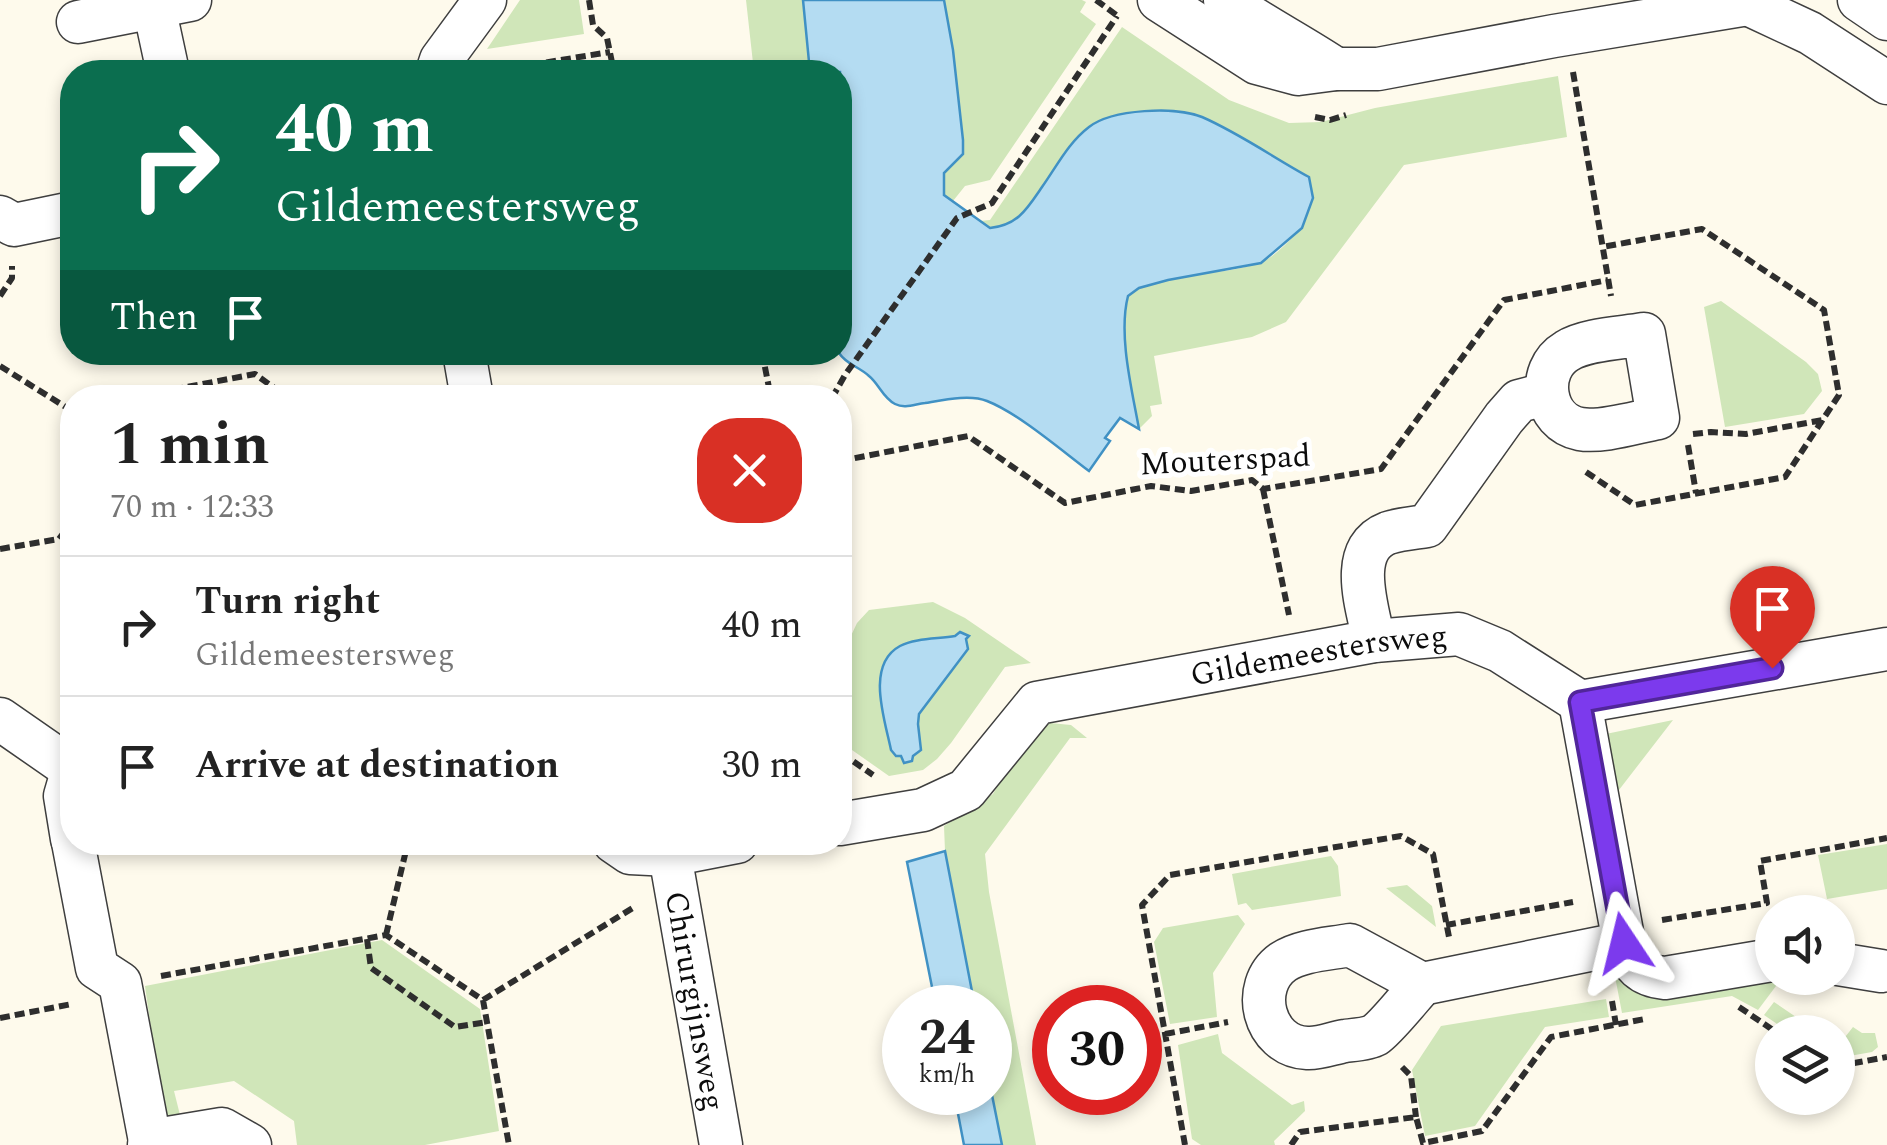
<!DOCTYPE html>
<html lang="en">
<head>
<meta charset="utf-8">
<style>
  body { margin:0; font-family:Spectral,serif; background:#f6f6f6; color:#222; height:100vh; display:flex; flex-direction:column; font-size:38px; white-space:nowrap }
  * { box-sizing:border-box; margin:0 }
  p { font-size:32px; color:#767676 }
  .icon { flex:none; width:55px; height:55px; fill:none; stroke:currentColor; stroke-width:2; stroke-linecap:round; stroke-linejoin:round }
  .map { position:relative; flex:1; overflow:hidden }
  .details { position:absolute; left:60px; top:385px; width:792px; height:470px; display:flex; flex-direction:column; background:#fff; border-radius:40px; box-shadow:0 5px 15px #0003 }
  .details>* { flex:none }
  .top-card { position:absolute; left:60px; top:60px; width:792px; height:305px; border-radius:40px; box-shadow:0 5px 15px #0003; background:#0b6e4f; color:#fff; overflow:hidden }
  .fabs { position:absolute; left:1755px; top:895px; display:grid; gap:20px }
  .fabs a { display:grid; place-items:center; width:100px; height:100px; border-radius:50%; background:#fff; box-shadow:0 5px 15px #0003; font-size:50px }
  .speed { position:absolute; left:882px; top:985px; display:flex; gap:20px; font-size:50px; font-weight:700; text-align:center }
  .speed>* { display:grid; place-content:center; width:130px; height:130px; border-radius:50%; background:#fff; box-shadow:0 5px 15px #0003; line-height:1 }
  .speed small { font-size:25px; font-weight:400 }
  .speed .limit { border:15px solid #d22; background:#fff; color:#111 }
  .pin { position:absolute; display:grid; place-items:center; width:85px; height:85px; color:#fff; margin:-102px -42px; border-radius:50% 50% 50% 0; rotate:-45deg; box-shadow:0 0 10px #0007 }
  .pin .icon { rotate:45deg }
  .me { position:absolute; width:110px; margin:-55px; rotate:350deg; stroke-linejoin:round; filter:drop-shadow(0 0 8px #0008) }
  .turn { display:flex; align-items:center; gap:35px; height:210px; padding:0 50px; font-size:45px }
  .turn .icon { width:130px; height:130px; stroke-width:2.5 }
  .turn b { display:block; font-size:70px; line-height:85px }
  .then { display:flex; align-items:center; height:95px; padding:0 50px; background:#0003; gap:20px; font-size:38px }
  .round { display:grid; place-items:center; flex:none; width:105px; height:105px; border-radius:40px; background:#f6f6f6 }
  .headline { display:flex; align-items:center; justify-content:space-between; height:170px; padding:0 50px }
  h1 { font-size:60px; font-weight:700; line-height:75px }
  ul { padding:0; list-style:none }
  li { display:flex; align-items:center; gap:30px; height:140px; padding:0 50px; border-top:2px solid #e0e0e0 }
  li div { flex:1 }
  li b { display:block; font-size:38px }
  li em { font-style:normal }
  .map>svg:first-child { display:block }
  .green { fill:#d0e6b9; fill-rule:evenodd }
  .water { fill:#b4dcf2; stroke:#4091c4; stroke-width:2.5 }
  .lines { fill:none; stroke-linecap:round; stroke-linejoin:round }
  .minor-casing { stroke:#3f3f3f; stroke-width:45 }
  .path { stroke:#2e2e2e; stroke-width:6; stroke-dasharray:10 5; stroke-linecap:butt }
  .minor { stroke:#fff; stroke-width:42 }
  .route-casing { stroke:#51269a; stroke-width:25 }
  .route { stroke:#7c3aed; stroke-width:18 }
  .labels { text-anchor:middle; stroke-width:10; stroke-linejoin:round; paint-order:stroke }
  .street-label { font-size:32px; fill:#0c0c0c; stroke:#fff }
</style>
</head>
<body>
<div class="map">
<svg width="1887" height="1145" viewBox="0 0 1887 1145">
  <rect width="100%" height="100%" fill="#fefaec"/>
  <path class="green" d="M520,0H579L584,34L487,49Z
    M746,0H803L810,72H754Z
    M944,0H1082L1086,2L1080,12L1096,24L990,180L965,186L953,201L944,195V173L953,50Z
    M1122,27L1229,100L1289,123L1321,122L1375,108L1558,76L1567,137L1404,165L1286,322L1252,337L1154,356L1162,404L1150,406L1152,416L1139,429C1132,389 1118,335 1128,296C1164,269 1218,278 1259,263C1275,258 1290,239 1302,228L1045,184C1029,205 1018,224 990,229L980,221L990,220Z
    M1721,301L1806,362L1818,374L1822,391L1804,414L1725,427L1704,307Z
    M933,602L965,618L1031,663L1005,667L951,743L937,759L923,770L889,776L852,750L840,688V659L857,623L869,610ZM955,636L968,650L919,714L918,724L921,750L904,762L901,756L902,645Z
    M1673,720L1612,799L1601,735Z
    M1050,723L1071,725L1087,738H1070L985,854L989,892L1036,1145H1002L990,1085V1008L975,1007L945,851L944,826L993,794L1021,744Z
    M1887,844V889L1827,899L1818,855Z
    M1331,856L1338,866L1341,896L1252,910L1246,903L1238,905L1232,874Z
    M1407,885L1432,906L1436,927L1386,888Z
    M1238,915L1245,924L1213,973L1217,1017L1170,1024L1154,942L1163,928Z
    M382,940L480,1009L499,1131L425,1145H297L294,1121L234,1081L174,1091L180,1115L175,1121L163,1114L145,986Z
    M1613,966L1776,978L1779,982L1758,1010L1732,996L1622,1013Z
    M1606,999L1609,1017L1545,1027L1475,1126L1425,1136L1412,1070L1441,1026Z
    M1774,1002L1818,1032H1789L1764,1015Z
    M1853,1027L1862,1033H1875L1878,1047L1872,1052L1838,1058V1046Z
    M1218,1034L1222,1053L1292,1105L1304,1101L1305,1111L1274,1141L1275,1145H1201L1192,1139L1178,1045Z"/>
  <path class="water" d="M803,0H944L953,50L963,140V154L944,173V195L990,228C1018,225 1027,209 1042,187C1057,166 1068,143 1089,127C1112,109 1176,106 1202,117C1239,133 1274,158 1309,177L1313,198L1302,228L1261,263L1168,280L1139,288L1128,296C1118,335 1132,390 1139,429L1120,418L1105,438L1110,441L1089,471C1061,450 1018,413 987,401C970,394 943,400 925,403C915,404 905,409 895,404C883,398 879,384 869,376C858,366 847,365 839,353L840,72H810Z
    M960,632L969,636L966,639L968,649L919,714L918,724L921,750L913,756L912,761L904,763L901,756H896L891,750C885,720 865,665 900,646C915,638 939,639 955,636Z
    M945,851L975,1007H936L907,862Z
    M990,1085L1002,1145H964L954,1093L990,1092Z"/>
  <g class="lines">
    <defs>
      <g id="minor">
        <path d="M1159,0L1257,63L1298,74L1336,69H1378L1554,36L1748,4L1756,0"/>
        <path d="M1225,0C1261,25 1300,45 1336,69"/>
        <path d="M1859,0L1887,19"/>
        <path d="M1748,4L1810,33L1887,83"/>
        <path d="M154,7L168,72"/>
        <path d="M78,22L190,0"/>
        <path d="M437,72L441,60L485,0"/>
        <path d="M0,217L14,225L72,213"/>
        <path d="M1644,334L1658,418C1636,422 1602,433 1580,429C1543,422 1535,370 1567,351C1586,339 1622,338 1644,334Z"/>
        <path d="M464,352L472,398"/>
        <path d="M1374,641C1368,609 1346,549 1388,533C1400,529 1414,528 1427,526L1504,418L1519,401L1546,394"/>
        <path d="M1580,702L1624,943C1631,965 1642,976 1665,978L1772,960"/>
        <path d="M0,719L72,769"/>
        <path d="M72,772L65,796L72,839"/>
        <path id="s1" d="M840,824L923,810L966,790L1037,703L1374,641L1459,634L1500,651L1580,702L1887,649"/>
        <path d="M73,842L97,968L120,983L150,1141"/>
        <path d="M614,842L630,853L670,855L737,842"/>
        <path id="s2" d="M670,855L721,1145"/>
        <path d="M1350,945L1422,984C1412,995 1386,1028 1375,1035C1368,1039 1353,1040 1345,1041C1333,1043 1319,1049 1307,1048C1263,1046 1249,986 1283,962C1301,950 1329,949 1350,945Z"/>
        <path d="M1838,964L1881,971"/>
        <path d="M1422,984L1624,943"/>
        <path d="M149,1145L150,1141L222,1129L250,1145"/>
      </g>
    </defs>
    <use href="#minor" class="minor-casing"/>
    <path class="path" d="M589,0L593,25L607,38L614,72
      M1096,0L1119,17
      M487,72L610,52
      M1573,72L1611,296
      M1315,117L1330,120L1346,115
      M0,296L12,278V266
      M762,352L771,398
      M0,366L72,411
      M129,398L255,374L288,398
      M832,398L845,375L957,218L992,203L1117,16
      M1693,434L1711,432L1746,434L1823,420
      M1688,445L1696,493
      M840,461L968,436L1065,503L1151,486L1191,491L1252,480L1263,489L1381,469L1504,300L1608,280
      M1586,472L1635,505L1785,477L1839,395L1824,310L1702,229L1602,247
      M1263,489L1289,615
      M0,549L59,539L72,522
      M840,758L847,757L873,775
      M1662,920L1767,903L1760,861L1887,838
      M1446,925L1573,902
      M386,935L408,842
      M367,939L371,968L455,1027L487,1022
      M161,976L386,935L483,1000L509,1145
      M483,1000L636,906
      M1612,1001L1616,1025
      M1739,1007L1776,1032
      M0,1018L72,1004
      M1165,1034L1228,1022
      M1838,1066L1887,1057
      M1402,1067L1411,1076L1416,1117
      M1185,1145L1142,905L1170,875L1401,836L1433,854L1449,937
      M1291,1145L1300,1132L1416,1117L1423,1143L1482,1131L1551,1037L1645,1019"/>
    <use href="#minor" class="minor"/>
  </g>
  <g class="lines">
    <defs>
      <path id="route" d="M1624,943L1580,702L1772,668"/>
    </defs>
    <use href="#route" class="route-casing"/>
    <use href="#route" class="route"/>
  </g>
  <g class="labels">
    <g class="street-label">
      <text transform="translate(1225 459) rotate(-3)" y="11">Mouterspad</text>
      <text dy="11" stroke="none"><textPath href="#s1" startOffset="530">Gildemeestersweg</textPath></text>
      <text dy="11" stroke="none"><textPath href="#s2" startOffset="148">Chirurgijnsweg</textPath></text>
    </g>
  </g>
</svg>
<div class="fabs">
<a><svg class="icon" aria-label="sound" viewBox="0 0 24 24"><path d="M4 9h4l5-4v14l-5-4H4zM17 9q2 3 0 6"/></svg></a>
<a><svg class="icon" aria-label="layers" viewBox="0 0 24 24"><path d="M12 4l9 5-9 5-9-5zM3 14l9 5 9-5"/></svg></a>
</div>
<div class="speed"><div>24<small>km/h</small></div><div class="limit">30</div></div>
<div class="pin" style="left:1772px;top:668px;background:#d93025"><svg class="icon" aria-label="arrive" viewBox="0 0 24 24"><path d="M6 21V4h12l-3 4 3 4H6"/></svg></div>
<svg class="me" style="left:1624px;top:943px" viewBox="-20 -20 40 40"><path d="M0-17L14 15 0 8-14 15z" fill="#7c3aed" stroke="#fff" stroke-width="4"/></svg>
<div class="top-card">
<div class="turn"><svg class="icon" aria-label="right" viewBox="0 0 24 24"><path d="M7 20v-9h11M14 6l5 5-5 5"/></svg><div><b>40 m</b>Gildemeestersweg</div></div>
<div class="then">Then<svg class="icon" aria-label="arrive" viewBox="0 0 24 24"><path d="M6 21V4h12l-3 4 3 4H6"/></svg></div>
</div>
<section class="details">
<div class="headline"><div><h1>1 min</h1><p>70 m · 12:33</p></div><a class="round" style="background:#d93025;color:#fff"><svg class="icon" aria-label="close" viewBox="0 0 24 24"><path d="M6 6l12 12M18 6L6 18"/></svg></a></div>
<ul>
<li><svg class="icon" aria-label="right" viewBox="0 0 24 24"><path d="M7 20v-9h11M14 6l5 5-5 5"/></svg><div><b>Turn right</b><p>Gildemeestersweg</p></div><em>40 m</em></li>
<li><svg class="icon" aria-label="arrive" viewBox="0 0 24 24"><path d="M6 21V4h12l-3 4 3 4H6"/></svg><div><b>Arrive at destination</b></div><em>30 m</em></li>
</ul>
</section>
</div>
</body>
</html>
